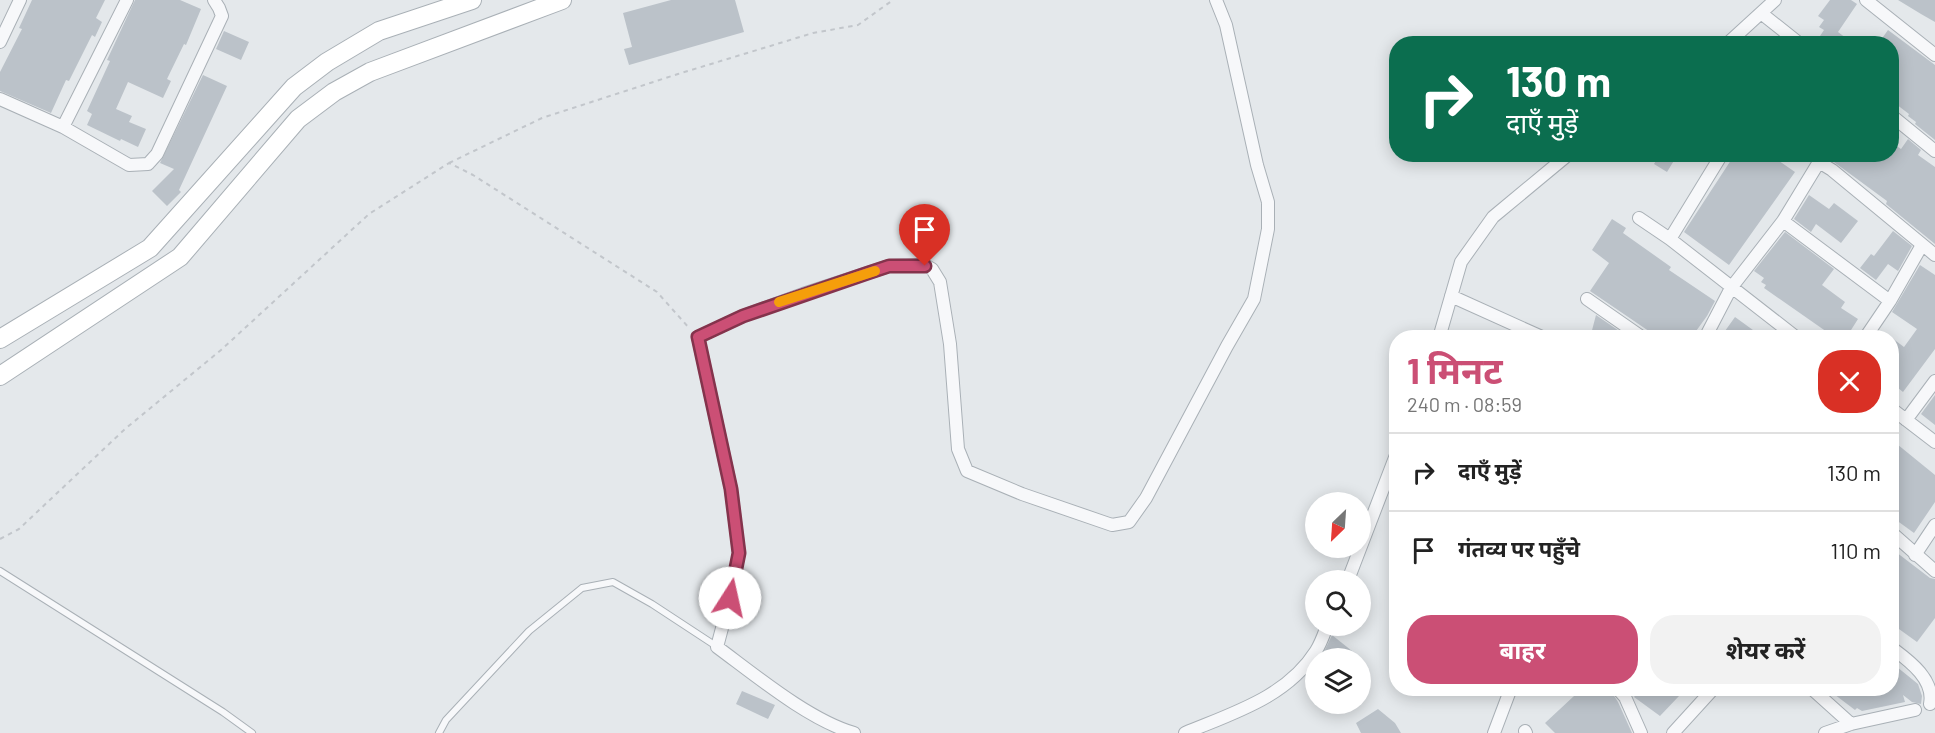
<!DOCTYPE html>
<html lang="hi">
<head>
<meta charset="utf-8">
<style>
  body { margin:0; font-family:Barlow,"Noto Sans Devanagari",sans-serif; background:#f2f2f2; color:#222; height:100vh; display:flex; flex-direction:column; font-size:22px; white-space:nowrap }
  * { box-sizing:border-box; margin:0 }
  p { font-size:20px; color:#767676 }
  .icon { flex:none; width:33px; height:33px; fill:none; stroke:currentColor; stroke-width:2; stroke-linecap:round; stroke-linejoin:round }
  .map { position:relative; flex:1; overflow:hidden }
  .drawer { position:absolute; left:1389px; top:330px; width:510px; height:366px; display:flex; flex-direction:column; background:#fff; border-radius:24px; box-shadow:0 3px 15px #0003 }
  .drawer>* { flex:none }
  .top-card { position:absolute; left:1389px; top:36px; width:510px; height:126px; border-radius:24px; box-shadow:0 3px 15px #0003; background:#0b6e4f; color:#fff; overflow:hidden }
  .needle { width:39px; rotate:205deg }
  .fabs { position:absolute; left:1305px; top:492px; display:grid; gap:12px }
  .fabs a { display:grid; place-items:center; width:66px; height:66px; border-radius:50%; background:#fff; box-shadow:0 3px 15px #0003; font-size:30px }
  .pin { position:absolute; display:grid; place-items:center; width:51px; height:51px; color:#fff; margin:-62px -26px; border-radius:50% 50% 50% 0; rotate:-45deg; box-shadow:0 0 6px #0007 }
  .pin .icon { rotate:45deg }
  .me { position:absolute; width:66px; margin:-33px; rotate:10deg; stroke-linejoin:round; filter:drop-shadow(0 0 4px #0008) }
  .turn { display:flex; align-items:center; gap:21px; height:126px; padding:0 18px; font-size:27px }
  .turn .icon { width:78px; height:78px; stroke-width:2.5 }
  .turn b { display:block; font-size:42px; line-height:51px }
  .round { display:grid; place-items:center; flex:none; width:63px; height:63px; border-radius:24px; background:#f2f2f2 }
  .headline { display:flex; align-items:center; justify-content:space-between; height:102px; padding:0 18px }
  h1 { font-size:36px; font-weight:700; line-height:45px; color:#cb4f75 }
  .action { display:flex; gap:12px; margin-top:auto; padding:12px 18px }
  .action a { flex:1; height:69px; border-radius:24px; background:#cb4f75; color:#fff; font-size:24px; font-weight:700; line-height:69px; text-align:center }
  .action a+a { background:#f2f2f2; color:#222 }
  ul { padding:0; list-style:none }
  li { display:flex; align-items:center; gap:18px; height:78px; padding:0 18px; border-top:2px solid #e0e0e0 }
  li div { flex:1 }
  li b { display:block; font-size:22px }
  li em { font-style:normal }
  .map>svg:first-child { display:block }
  .building { fill:#bbc2c9 }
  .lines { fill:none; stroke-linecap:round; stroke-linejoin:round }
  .lane-casing { stroke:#a9b0b6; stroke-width:8 }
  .street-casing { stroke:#a9b0b6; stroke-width:14 }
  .secondary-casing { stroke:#a9b0b6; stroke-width:20 }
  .path { stroke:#c2c6cb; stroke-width:2; stroke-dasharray:4.5 4.5; stroke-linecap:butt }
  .lane { stroke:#f7f8fa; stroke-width:6 }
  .street { stroke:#f7f8fa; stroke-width:12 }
  .secondary { stroke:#fff; stroke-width:18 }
  .route-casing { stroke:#84334c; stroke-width:15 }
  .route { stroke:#cb4f75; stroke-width:10 }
  .slow { stroke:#f59e0b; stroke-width:10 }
</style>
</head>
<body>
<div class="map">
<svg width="1935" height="733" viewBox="0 0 1935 733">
  <rect width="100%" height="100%" fill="#e4e8eb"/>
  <path class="building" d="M32,0H105L96,18L102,22L95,37L92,35L69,81L66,80L51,113L0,91V72L22,29L19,28Z
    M135,0H180L201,9L186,45L184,44L167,79L171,81L163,98L128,82L116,109L132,116L129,122L146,129L138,147L121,139L120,141L87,125L92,114L87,111L110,61L107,60Z
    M671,0H735L744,32L629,65L624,49L632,47L623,13Z
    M1830,0H1851L1857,4L1838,32L1854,44H1825L1818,39L1824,30L1819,27L1824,20L1818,16Z
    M1898,0H1935V22L1921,14Z
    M1888,30L1935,65V140L1915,124L1916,122L1908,116L1909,114L1892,101V44H1878Z
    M224,31L249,42L241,60L216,49Z
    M203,75L227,86L179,190L181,192L167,206L152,191L174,169L160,163Z
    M1908,139L1921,150L1918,155L1935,167V244L1886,204L1887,201L1823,154H1892V143L1901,149Z
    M1660,154H1678L1667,172L1654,164Z
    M1735,154H1769L1795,172L1729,265L1684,232Z
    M1809,195L1829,209L1834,203L1858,221L1841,243L1816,224L1811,232L1794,219Z
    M1612,219L1626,228L1623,233L1671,267L1669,270L1715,301L1707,316L1691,338H1659L1590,291L1609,263L1592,250Z
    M1893,231L1912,246L1898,271L1888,264L1876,280L1860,268L1871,254L1874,256Z
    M1785,232L1834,269L1822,285L1845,302L1841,308L1858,319L1846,338H1832L1826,333L1827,332L1764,288L1766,285L1761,282L1764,278L1754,271Z
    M1920,265L1935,275V349L1903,392L1892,383V338L1904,347L1917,329L1892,312Z
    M1596,315L1625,335L1623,338H1590Z
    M1735,317L1764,338H1720Z
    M1935,395V425L1921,414Z
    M1892,440L1935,475V502L1914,533L1892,517Z
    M1892,549L1930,578L1935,579V618L1917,642L1892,624Z
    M1332,635L1352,651L1345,658H1321Z
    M1892,663L1897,664V667L1918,684L1922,696L1921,704L1912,702L1903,695L1905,702L1862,711L1857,708L1855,710L1826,688H1892Z
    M1568,688H1609L1618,702L1632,733H1555L1545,723L1574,696Z
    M1641,688H1683L1677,695L1679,696L1660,716L1634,697Z
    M742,691L775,705L768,719L736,704Z
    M1378,709L1395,723L1401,733H1361L1356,723Z"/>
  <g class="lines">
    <defs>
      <path id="lane" d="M0,571L223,712L252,733
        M439,733L446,720L529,631L582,588L613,582L652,604L716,646"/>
      <path id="street" d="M1866,0L1935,55
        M1761,13L1800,44
        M0,42L20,0
        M1727,44L1775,0
        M0,99L63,127L129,165L148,164L157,154L222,16L219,8L214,0
        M1892,116L1935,151
        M63,127L127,0
        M1639,218L1670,239L1797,338
        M1783,221L1890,301
        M1670,239L1722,154
        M1451,296L1544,338
        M1587,299L1643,338
        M1439,338L1461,262L1493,217L1569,154
        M1705,338L1731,288L1783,221L1819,162L1832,170L1935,255
        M1865,338L1890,301L1922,245
        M1892,409L1935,442
        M1906,420L1935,381
        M1892,533L1935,571
        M1915,555L1935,525
        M1348,580L1396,455
        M1892,648C1908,660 1935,679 1930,704
        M1617,688L1625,697L1641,733
        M1811,688L1851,724
        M1525,731L1526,733
        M854,733C809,720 755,675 717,647L730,598L739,553L731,489L698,337L743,316L803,294L889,266L925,265L932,269L940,282L950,344L958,449L967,471L1022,494L1112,525L1129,522L1146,498L1227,346L1254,299L1268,229V202L1257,165L1226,25L1216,0
        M1185,733C1233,713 1287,697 1316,651C1321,643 1324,634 1327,626
        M1494,733L1511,688
        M1673,733L1714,688
        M1825,733L1851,724L1915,710"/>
      <path id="secondary" d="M0,339L150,248L294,87L327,62L379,31L472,0
        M0,376L180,257L298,119L334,92L370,72L562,0"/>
    </defs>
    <use href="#lane" class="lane-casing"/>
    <use href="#street" class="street-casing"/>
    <use href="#secondary" class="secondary-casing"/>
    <path class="path" d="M449,163L542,118L678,74L813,33L858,25L893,0
      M0,539L19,529L125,429L221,350L369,214L449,163L473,175L657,292L690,329"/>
    <use href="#lane" class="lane"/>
    <use href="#street" class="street"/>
    <use href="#secondary" class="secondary"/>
  </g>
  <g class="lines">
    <defs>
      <path id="route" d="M730,598L739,553L731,489L698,337L743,316L868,273L889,266H925"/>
    </defs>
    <use href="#route" class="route-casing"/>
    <use href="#route" class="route"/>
    <path class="slow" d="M779,302L875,271"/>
  </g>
</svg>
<div class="fabs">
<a><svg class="needle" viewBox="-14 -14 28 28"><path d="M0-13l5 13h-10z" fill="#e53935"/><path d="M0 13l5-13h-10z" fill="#767676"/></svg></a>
<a><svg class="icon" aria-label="search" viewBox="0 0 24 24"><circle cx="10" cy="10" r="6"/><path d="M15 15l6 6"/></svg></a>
<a><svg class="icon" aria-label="layers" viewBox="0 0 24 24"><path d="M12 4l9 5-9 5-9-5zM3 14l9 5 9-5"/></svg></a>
</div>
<div class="pin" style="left:925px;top:266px;background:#d93025"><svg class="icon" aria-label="arrive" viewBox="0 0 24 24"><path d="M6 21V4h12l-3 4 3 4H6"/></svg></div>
<svg class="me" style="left:730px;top:598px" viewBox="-20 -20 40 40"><circle r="19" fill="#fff"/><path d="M0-13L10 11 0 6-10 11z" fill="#cb4f75"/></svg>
<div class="top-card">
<div class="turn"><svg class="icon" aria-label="right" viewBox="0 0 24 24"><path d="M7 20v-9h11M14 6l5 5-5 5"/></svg><div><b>130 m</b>दाएँ मुड़ें</div></div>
</div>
<section class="drawer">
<div class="headline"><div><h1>1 मिनट</h1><p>240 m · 08:59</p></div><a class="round" style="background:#d93025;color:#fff"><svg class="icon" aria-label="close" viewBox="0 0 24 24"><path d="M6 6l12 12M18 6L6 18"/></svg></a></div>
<ul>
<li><svg class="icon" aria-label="right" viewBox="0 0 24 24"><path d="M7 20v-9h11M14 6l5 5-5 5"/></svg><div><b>दाएँ मुड़ें</b></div><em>130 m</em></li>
<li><svg class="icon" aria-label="arrive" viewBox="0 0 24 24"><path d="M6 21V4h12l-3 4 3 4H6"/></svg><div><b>गंतव्य पर पहुँचे</b></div><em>110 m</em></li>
</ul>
<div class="action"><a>बाहर</a><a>शेयर करें</a></div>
</section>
</div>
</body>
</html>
